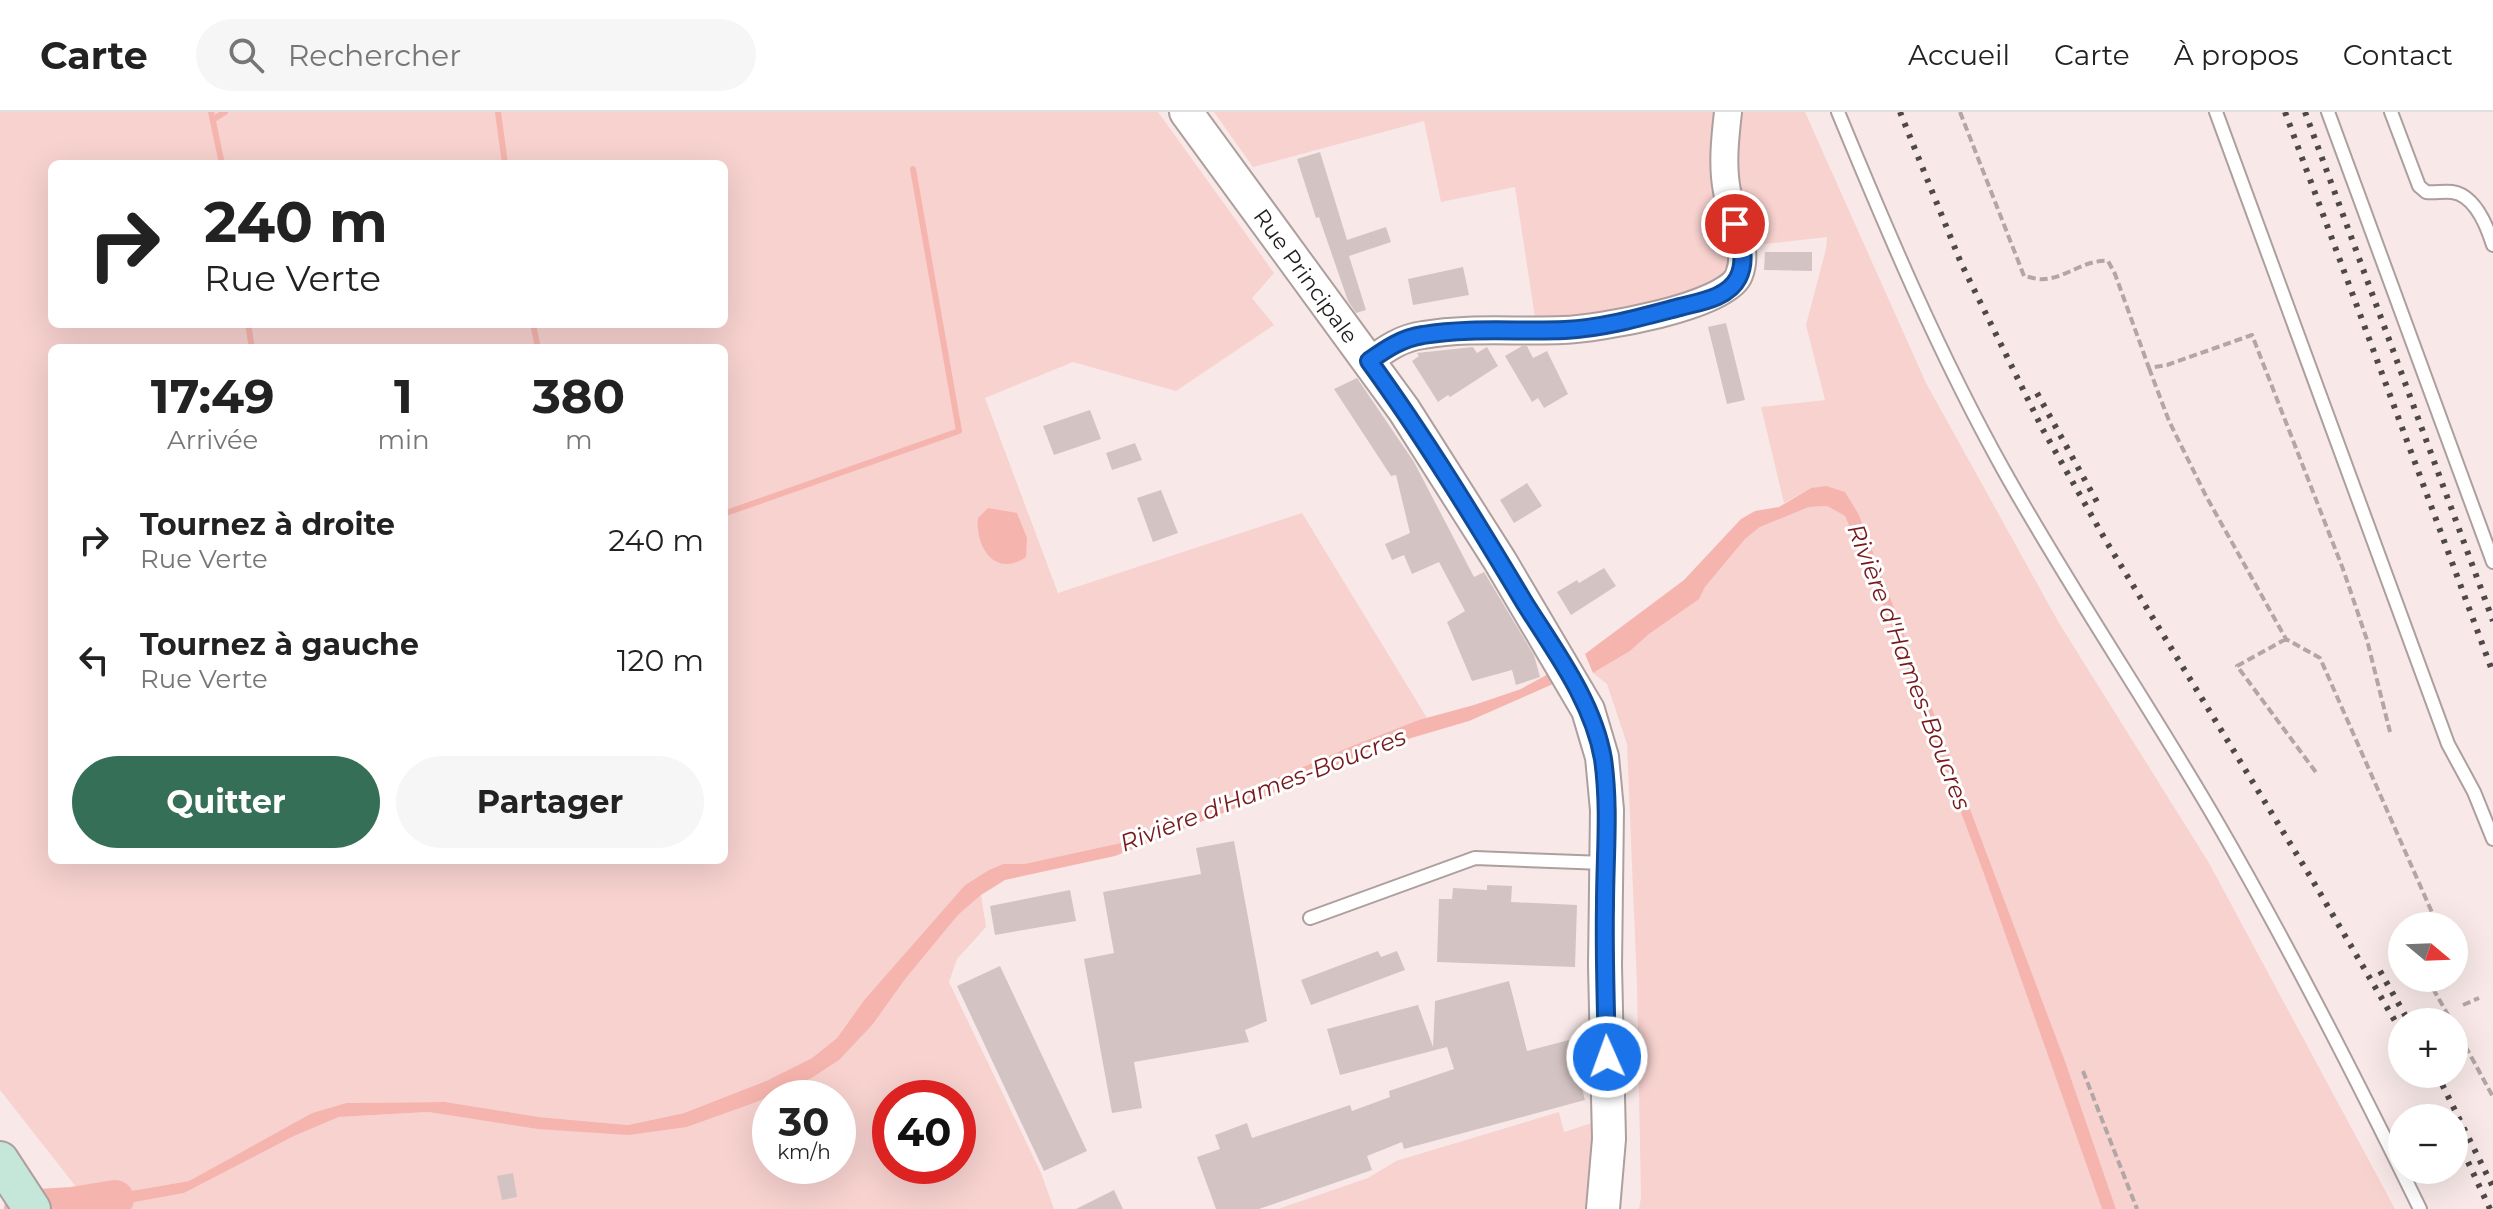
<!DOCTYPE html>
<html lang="fr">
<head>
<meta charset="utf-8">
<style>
  body { margin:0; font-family:Montserrat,sans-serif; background:#f6f6f6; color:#222; height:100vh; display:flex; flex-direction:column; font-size:30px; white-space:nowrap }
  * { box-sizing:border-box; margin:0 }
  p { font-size:26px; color:#767676 }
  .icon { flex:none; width:44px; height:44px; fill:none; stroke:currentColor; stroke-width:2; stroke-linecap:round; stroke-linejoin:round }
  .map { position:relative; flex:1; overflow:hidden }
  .panel { position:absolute; left:48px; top:232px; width:680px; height:520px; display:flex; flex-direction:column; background:#fff; border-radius:12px; box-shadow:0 8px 32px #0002 }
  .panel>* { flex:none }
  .guide { position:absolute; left:48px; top:48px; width:680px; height:168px; border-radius:12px; box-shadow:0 8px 32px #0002; background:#fff; color:#222; overflow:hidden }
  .needle { width:52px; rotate:109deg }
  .controls { position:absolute; left:2388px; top:800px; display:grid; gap:16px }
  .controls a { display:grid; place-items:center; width:80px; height:80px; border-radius:50%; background:#fff; box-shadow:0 8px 32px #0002; font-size:40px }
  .speed { position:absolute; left:752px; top:968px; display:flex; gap:16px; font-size:40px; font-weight:700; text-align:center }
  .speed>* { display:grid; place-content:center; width:104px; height:104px; border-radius:50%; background:#fff; box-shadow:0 8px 32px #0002; line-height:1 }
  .speed small { font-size:20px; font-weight:400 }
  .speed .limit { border:12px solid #d22; background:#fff; color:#111 }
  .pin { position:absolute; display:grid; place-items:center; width:68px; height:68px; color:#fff; margin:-34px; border:4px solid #fff; border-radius:50%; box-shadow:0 2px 8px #0007 }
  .me { position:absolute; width:88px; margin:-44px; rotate:358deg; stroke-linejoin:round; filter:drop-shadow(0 0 6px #0008) }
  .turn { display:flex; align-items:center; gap:28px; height:168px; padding:0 24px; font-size:36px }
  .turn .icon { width:104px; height:104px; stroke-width:2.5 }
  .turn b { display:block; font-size:56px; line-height:68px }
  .eta { display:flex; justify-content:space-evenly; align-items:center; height:136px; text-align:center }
  .eta b { font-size:48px; font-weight:700; line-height:56px }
  .primary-button { display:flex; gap:16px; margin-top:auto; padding:16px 24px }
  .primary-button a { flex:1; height:92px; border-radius:48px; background:#356f57; color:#fff; font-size:32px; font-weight:700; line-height:92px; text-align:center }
  .primary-button a+a { background:#f6f6f6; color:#222 }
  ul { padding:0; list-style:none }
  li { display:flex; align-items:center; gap:24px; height:120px; padding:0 24px }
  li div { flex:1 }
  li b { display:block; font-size:30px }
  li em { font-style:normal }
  header { display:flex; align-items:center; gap:48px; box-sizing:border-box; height:112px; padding:0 40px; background:#fff; border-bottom:2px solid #e0e0e0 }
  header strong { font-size:38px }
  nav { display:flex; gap:44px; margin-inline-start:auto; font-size:28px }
  .search { width:560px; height:72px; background:#f6f6f6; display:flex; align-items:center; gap:20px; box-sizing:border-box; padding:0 28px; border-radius:44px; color:#767676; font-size:30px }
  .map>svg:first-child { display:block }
  .green { fill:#f7d2cf; fill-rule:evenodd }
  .water { fill:#f6b4ae }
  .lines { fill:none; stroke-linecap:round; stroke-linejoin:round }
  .stream { stroke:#f6b4ae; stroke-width:6 }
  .river { stroke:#f6b4ae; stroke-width:38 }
  .building { fill:#d3c4c3 }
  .service-casing { stroke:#ad9f9e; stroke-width:16 }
  .minor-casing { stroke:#ad9f9e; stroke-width:30 }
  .tertiary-casing { stroke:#ad9f9e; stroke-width:36 }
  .secondary-casing { stroke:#ad9f9e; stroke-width:40 }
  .path { stroke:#b2a6a6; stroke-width:4; stroke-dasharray:8 4; stroke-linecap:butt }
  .service { stroke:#fff; stroke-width:12 }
  .minor { stroke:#fff; stroke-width:26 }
  .tertiary { stroke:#fff; stroke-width:32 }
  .secondary { stroke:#c5e7da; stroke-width:36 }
  .rail { stroke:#4f4848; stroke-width:6; stroke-dasharray:4 8; stroke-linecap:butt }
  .route-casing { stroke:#114b97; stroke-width:20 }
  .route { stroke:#1a73e8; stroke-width:14 }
  .labels { text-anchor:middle; stroke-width:6; stroke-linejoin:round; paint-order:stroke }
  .street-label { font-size:22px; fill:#211c1c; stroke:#fff }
  .water-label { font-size:24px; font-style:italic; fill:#75191c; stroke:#fff }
</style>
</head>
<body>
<header>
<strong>Carte</strong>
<div class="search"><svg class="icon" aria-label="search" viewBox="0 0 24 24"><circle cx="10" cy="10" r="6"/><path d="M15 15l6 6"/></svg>Rechercher</div>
<nav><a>Accueil</a><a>Carte</a><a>À propos</a><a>Contact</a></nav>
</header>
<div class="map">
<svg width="2493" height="1097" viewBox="0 0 2493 1097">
  <rect width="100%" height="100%" fill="#f8e9e8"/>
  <path class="green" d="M0,0H1158L1274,161L1252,186L1274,213L1176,279L1073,250L985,286L1058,481L1302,401L1427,606L1352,634L1130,729L1024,752H1003L989,758L965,773L865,887L837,926L812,946L766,969L684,1001L628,1013L539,1005L445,990L346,991L312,1001L189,1069L137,1078L84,1085L0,978ZM52,52H724V212H52ZM52,236H724V748H52Z
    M1214,0H1805L1926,271L2059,511L2209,751L2395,1097H2116L2065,949L1859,403L1811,376L1784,391L1761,295L1825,288L1806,213L1826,137L1827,125L1755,133L1719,175L1589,208L1535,205L1515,75L1441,90L1424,9L1253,55Z
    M1827,394L1845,404L1887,503L1984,762L2102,1097H1639L1641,1085L1637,873L1627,632L1607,572L1593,561L1630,539L1649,522L1698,487L1705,475L1745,427L1760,415L1809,395Z
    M981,783L986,815L957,847L949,870L1041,1061L1054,1097H97L184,1081L294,1024L339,1005L428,1000L537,1017L687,1015L754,991L810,967L873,912L906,866L958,803ZM770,986H838V1054H770ZM890,986H958V1054H890Z
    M1559,1000L1564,1020L1595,1010L1588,1097H1278L1368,1066L1396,1049Z"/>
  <path class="water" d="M1826,374L1845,380L1859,403L2065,949L2116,1097H2102L1984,762L1887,503L1845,404L1827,394L1809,395L1760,415L1745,427L1705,475L1699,487L1649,522L1630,539L1593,561L1585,542L1684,468L1741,407L1755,399L1779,395L1811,376Z
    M988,396L1017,401L1027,426L1026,445C996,466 975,436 978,406Z
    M1550,561L1553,572L1469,609L1374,637L1283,677L1115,744L1005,768L981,783L958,803L906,866L873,912L839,948L810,967L754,991L687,1015L628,1023L537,1017L428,1000L339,1005L294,1024L184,1081L97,1097H64L59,1087L137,1078L189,1069L312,1001L346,991L445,990L539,1005L628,1013L684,1001L766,969L812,946L837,926L865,887L965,773L989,758L1003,752H1024L1130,729L1352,634L1419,608L1474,593L1521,577Z"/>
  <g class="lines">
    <path class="stream" d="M211,0L222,52
      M498,0L505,52
      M214,7L225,0
      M248,212L252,236
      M533,212L538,236
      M724,399L726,401L959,319L913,57"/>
    <path class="river" d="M23,1097L72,1094L115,1087"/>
  </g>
  <path class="building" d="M1320,40L1347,128L1386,115L1391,130L1349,144L1366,198L1356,201L1348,189L1319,105L1316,106L1297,47Z
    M1765,140H1812V159L1764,158Z
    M1463,155L1469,183L1413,193L1408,167Z
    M1726,211L1745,288L1727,292L1708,215Z
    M1522,234H1527L1533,246L1547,239L1568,282L1544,296L1538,286L1532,290L1505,244Z
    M1473,235L1477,241L1487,235L1498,254L1450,285L1448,283L1438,290L1412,249L1419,244L1417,241Z
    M1357,266L1414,350L1474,465L1484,460L1534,543L1540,565L1516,573L1512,558L1472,569L1447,510L1465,499L1439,450L1412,462L1404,443L1392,448L1385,432L1410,421L1396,363L1391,364L1334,277Z
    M1090,298L1101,327L1054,343L1043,314Z
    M1135,331L1142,348L1112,358L1106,341Z
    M1527,371L1542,394L1514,411L1500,388Z
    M1161,378L1178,421L1153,430L1137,386Z
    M1604,456L1616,474L1571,503L1557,480L1577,468L1579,471Z
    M1234,729L1267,909L1245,918L1249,930L1134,950L1142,996L1112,1001L1084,847L1114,841L1103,780L1201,762L1196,736Z
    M1487,773L1512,774L1511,790L1577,793L1575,855L1437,850L1439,787H1452L1453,776L1487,778Z
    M1070,778L1076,809L995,823L990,794Z
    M1378,839L1381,845L1397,839L1405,858L1311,893L1301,868Z
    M1000,854L1087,1039L1044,1059L957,874Z
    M1509,869L1527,939L1569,928L1585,988L1404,1037L1402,1030L1367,1044L1372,1058L1259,1097H1216L1197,1045L1220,1037L1215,1023L1247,1011L1252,1026L1350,993L1352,999L1390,985L1389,979L1454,957L1447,935L1340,963L1327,917L1418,893L1433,935L1435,889Z
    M513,1061L517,1085L502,1088L497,1064Z
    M1114,1078L1123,1097H1076Z"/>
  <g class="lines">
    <defs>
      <path id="service" d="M1838,0C1888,121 1939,242 2003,357C2070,477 2148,591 2217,710C2290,836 2356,966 2420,1097
        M2216,0L2448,632L2474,680L2493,727
        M2328,0L2493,450
        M2391,0L2419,74L2426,80C2435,81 2443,79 2452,80C2475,83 2487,114 2493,133
        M1310,806L1475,746L1604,751"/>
      <path id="minor" d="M1369,249C1386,237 1401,226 1423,223C1470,215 1516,220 1563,218C1597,217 1727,195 1739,163C1750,135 1731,106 1727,79C1722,54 1725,26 1728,0"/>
      <path id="tertiary" d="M1186,0L1404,298L1500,449L1588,598L1602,645L1607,698L1605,854L1609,1027L1603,1097"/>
      <path id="secondary" d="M0,1048L32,1097"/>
    </defs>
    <use href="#service" class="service-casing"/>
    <use href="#minor" class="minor-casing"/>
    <use href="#tertiary" class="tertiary-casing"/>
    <use href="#secondary" class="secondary-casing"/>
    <path class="path" d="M1960,0L2024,164C2030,165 2038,168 2044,167C2066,166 2085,147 2108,149L2115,162L2149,256L2167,253L2252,223L2343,457L2367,528L2390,620
      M2149,256L2169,309L2206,384L2286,527L2320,546L2434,805L2424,814
      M2286,527L2237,554L2318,663
      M2427,866L2452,910
      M2463,893L2479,886
      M2454,913L2493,985
      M2083,959L2137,1097"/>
    <use href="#service" class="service"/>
    <use href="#minor" class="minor"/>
    <use href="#tertiary" class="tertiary"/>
    <use href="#secondary" class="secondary"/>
    <path class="rail" d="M1900,0L1961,151L2042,316L2106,429L2310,764L2402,921
      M2285,0L2493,561
      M2305,0L2493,509
      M2037,281L2097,390
      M2380,859L2409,910
      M2437,962L2493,1075
      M2468,1050L2490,1097"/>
  </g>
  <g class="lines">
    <defs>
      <path id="route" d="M1607,945C1606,894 1604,844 1605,793C1605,744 1610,696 1603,647C1593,589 1554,538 1524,490C1475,408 1425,326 1369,249C1386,237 1402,226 1423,223C1471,215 1518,220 1565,218C1604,216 1642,205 1680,195C1699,190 1728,186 1738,166C1747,149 1741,128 1735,112"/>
    </defs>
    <use href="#route" class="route-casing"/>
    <use href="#route" class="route"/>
  </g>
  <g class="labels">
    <g class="street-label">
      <text transform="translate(1306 164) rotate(54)" y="8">Rue Principale</text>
    </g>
    <g class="water-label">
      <text transform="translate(1909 555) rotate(69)" y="8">Rivière d'Hames-Boucres</text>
      <text transform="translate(1263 678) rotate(-21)" y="8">Rivière d'Hames-Boucres</text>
    </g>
  </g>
</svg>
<div class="controls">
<a><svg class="needle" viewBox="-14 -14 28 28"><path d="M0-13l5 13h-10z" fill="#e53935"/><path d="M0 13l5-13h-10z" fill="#767676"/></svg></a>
<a>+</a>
<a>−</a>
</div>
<div class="speed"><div>30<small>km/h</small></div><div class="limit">40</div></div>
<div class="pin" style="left:1735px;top:112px;background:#d93025"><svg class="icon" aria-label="arrive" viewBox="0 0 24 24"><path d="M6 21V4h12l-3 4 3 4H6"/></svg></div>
<svg class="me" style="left:1607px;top:945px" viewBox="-20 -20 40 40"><circle r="17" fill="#1a73e8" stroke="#fff" stroke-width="3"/><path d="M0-11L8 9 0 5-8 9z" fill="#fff"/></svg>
<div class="guide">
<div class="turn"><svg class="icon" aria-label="right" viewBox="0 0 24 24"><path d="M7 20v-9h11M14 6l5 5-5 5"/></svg><div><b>240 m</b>Rue Verte</div></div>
</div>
<section class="panel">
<div class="eta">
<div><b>17:49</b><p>Arrivée</p></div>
<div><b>1</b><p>min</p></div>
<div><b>380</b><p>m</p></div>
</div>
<ul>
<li><svg class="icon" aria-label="right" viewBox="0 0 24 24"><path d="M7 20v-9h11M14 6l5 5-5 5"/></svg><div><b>Tournez à droite</b><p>Rue Verte</p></div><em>240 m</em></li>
<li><svg class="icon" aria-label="left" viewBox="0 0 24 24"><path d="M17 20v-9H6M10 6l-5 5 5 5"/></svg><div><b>Tournez à gauche</b><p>Rue Verte</p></div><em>120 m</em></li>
</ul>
<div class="primary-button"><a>Quitter</a><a>Partager</a></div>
</section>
</div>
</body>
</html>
